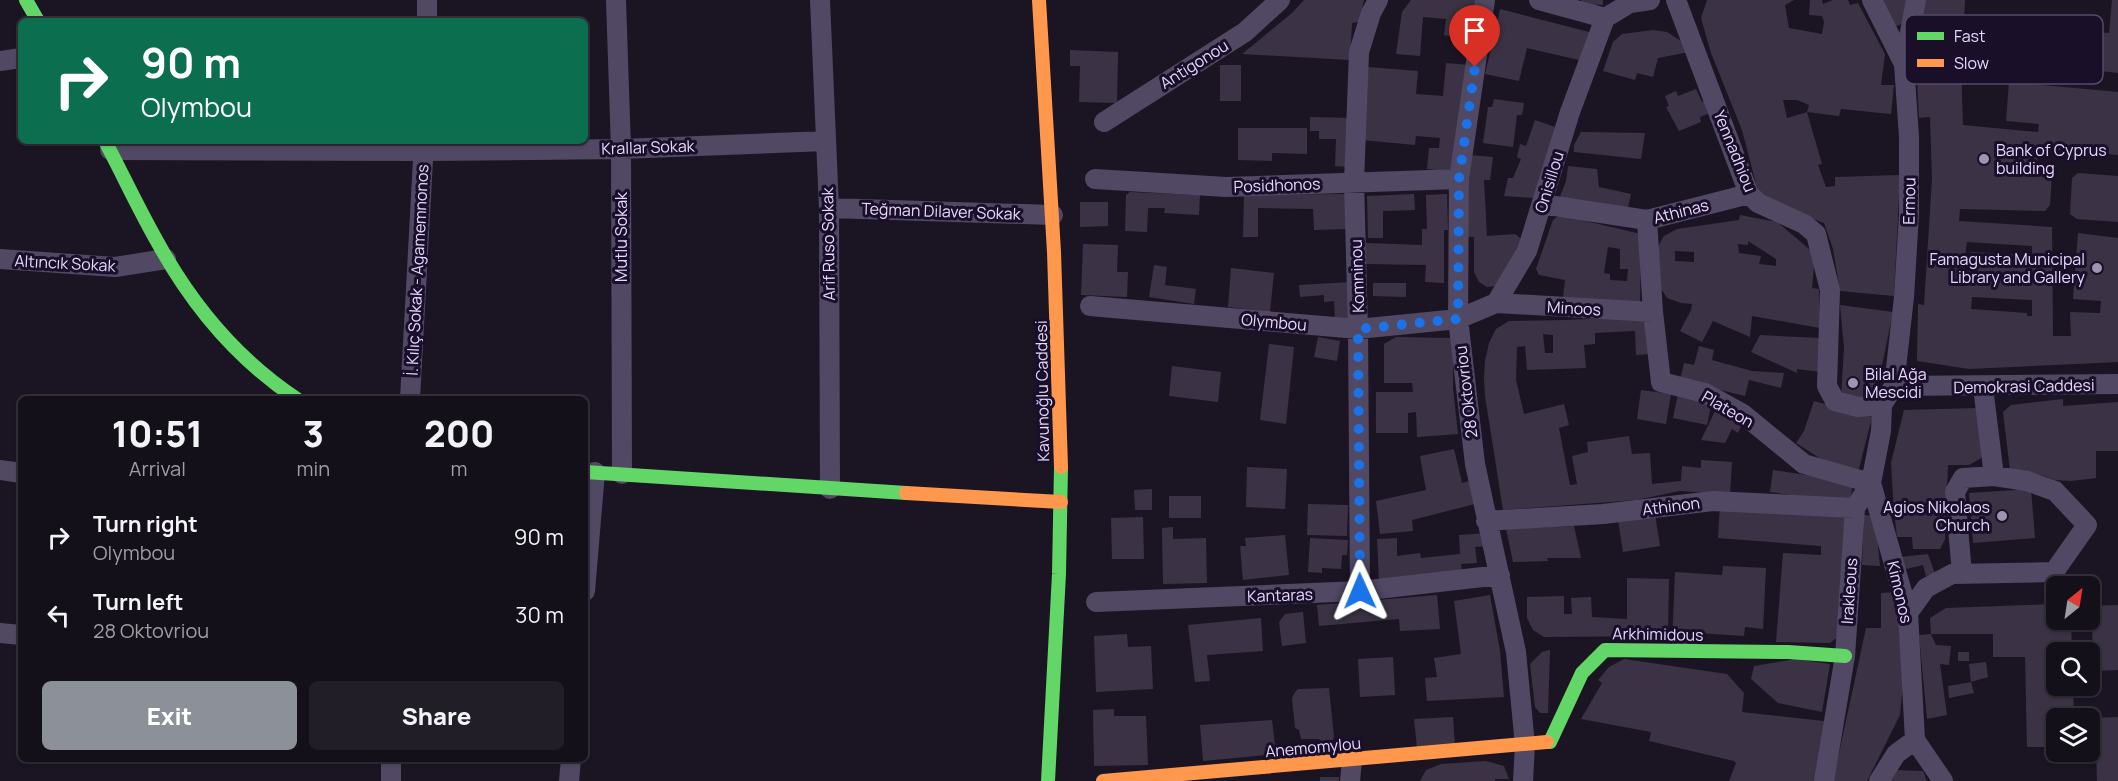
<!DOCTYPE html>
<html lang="en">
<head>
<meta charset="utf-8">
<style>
  body { margin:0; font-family:Manrope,sans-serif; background:#211e27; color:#f1f3f6; height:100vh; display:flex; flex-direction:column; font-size:22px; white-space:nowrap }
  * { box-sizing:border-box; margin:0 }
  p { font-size:20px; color:#9d9da2 }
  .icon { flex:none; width:33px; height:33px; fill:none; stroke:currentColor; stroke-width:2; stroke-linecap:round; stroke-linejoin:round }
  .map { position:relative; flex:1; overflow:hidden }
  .side { position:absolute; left:18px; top:396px; width:570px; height:366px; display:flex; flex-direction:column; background:#14101a; border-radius:9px; box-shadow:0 2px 4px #0004,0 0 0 2px #333039 }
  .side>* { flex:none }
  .hud { position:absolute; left:18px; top:18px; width:570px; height:126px; border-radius:9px; box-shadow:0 2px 4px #0004,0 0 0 2px #333039; background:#0b6e4f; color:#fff; overflow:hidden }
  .needle { width:39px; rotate:30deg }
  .buttons { position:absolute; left:2046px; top:576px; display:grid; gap:12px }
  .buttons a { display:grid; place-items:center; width:54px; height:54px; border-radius:9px; background:#14101a; box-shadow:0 2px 4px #0004,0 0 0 2px #333039; font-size:30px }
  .pin { position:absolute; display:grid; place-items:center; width:51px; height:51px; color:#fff; margin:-62px -26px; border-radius:50% 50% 50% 0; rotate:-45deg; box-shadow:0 0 6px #0007 }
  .pin .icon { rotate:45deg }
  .me { position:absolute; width:66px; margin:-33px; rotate:359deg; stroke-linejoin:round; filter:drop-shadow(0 0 4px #0008) }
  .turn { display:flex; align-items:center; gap:21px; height:126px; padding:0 24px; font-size:27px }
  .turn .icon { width:78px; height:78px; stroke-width:2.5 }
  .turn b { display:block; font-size:42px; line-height:51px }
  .eta { display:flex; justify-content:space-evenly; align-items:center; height:102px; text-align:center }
  .eta b { font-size:36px; font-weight:800; line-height:42px }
  .button { display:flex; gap:12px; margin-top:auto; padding:12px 24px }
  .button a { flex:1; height:69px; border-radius:9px; background:#8c9099; color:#fff; font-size:24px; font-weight:800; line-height:69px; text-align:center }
  .button a+a { background:#211e27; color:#f1f3f6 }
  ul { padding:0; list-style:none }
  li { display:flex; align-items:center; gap:18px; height:78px; padding:0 24px }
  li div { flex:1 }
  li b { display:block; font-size:22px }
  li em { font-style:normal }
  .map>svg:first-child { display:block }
  .building { fill:#3b3345; fill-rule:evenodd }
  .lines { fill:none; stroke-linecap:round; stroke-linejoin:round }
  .street { stroke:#514964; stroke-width:20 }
  .fast { stroke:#63d668; stroke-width:14 }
  .slow { stroke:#ff974d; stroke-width:14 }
  .route { stroke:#1a73e8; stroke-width:10; stroke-dasharray:0 18 }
  .poi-dot { fill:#9f93b2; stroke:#1a0f29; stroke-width:2 }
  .labels { text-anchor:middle; stroke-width:6; stroke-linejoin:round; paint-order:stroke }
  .street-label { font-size:16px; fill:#e6d7ff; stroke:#1a0f29 }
  .poi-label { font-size:16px; fill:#e6d7ff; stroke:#1a0f29; text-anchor:start }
  .key { fill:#1a0f29; stroke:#574b69; stroke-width:1.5 }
  .key-label { font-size:16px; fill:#e6d7ff }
</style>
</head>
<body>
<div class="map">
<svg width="2118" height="781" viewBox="0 0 2118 781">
  <rect width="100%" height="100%" fill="#1b1523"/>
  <path class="building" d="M1304,0H1364L1359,22L1352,23L1350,60L1242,54L1292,13Z
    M1411,0H1481L1474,41L1444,35L1446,19L1423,17L1420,56L1396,54L1402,12Z
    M1581,0H1603V5L1581,4Z
    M1707,0H1794L1785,5L1789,28L1822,34L1824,22L1822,16L1809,15L1810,0H1822L1823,4L1833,0H1848L1850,5L1858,3L1885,54L1881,85H1894L1891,114L1841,109L1839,116L1807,112L1809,105L1797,100H1783L1787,118L1807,112L1822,164L1818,165L1826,187L1835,186V177L1900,175L1894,296L1840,291L1833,249L1824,223L1782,208L1759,195L1742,130L1711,53L1701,18Z
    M1880,0H1908L1903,23L1893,28Z
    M1925,0H1965L1964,25L1951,23L1948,62L1961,64L1963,125L2038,132L2039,124L2006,121L2009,82L2118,92V155L2038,148L2037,170H2047L2052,174L2050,205L2045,211L1960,209L1959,221L2052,227L2053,336H2071L2070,312L2100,313L2101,301L2073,299L2078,233L2118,238V362L1969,369L1917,361L1918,304L1924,305L1932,179L1930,117L1919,118L1916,58ZM1967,242L2032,246V255L1971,252V271L1963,270ZM1972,297L2032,300V316H2027V313L1971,309Z
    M2112,0H2118V73L2032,63L2035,26L2109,33Z
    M1500,9L1593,33L1583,61L1527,48L1519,81L1485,74Z
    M1653,30L1667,32L1681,41L1689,52L1658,58L1653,77L1637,73L1635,80L1603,71L1613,42L1622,34Z
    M1070,50L1118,52L1117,103L1079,102L1080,66H1070Z
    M1446,63L1469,65L1454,167L1447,171L1427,169L1429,148H1439L1440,138L1416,136L1415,145L1362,140L1368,67L1418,71L1416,94L1443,96Z
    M1220,65H1241V101H1220Z
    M1696,89L1702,102L1705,100L1710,113L1700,117L1701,122L1679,131L1666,107L1669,106L1665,96L1676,91L1678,96Z
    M1494,99L1524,103L1522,115H1517L1513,147L1483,143L1488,107H1492Z
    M1310,117L1350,118L1349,167L1335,166L1336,139H1319V131H1310Z
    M1535,120L1558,128L1534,198L1504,196L1508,178H1513L1521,159L1517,157L1520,144L1526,146Z
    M1238,128H1307V154L1272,153V161L1238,160Z
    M1581,132L1645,133L1641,159L1574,152V145Z
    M1470,155L1493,157L1490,180H1484L1487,236L1515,234L1524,241L1498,286L1487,287L1479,282L1474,272V237H1467Z
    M1568,166L1597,169L1599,187L1631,194L1627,212L1559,199L1566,181Z
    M2078,173L2118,176V222L2077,219L2070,214L2072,178Z
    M1130,192L1200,195L1199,215L1164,213L1165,208H1148L1147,232L1125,231L1126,195Z
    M1348,194L1349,229L1314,230L1313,209L1258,208V237H1243L1244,195Z
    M1414,194L1415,210L1383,211V238H1368L1367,196Z
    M1447,194L1448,230H1444V283L1425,282L1426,265L1366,264V243L1422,245V229H1427L1426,195Z
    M1080,202H1108V226L1080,227Z
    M1560,215L1641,234L1640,304L1563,298L1565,280L1539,275L1536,269L1553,220ZM1608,247L1620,249V269H1628L1627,281L1610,280V274L1604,273Z
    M1740,215L1777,222L1815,254L1812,288L1819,289L1820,328L1752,316L1750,337L1713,321L1702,342L1680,331L1691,310L1692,304L1681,303L1667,298L1658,284L1656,250L1664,236L1677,229L1739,220ZM1748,241L1776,259V266L1759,264L1761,256L1739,253L1738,244L1748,245ZM1675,251L1694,252V262L1675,261Z
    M1083,244L1118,245L1117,272H1128L1127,297L1081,295Z
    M1154,265L1167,267L1165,285L1196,289L1194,304L1149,297Z
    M1231,268L1274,273L1270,312L1228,307Z
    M1351,282L1354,320L1335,321L1334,301L1324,302V295L1300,297L1299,285Z
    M1373,283H1406V297L1373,296Z
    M1840,305L1893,312L1875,399L1841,397L1844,348Z
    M1647,316L1650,354L1636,355L1635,331L1595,333V344L1584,345L1586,368L1527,370L1525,346L1517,347L1516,380L1524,414L1564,404L1569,425L1559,428L1570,485L1577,484L1572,456L1588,452L1587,442L1629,436L1632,454L1650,453L1652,484L1681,481L1682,466L1701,468V460L1732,462L1730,494L1680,491L1636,500L1503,510L1485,396L1484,378L1485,361L1489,343L1496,329L1509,321L1568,320ZM1543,334L1553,335V353H1545Z
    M1760,335L1820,338L1822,372L1797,369V373L1751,352Z
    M1318,337L1340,341L1337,361L1314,357Z
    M1396,337L1453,338V388L1458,434L1417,437L1416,412L1408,413V433H1376V392H1413L1412,383H1384V344Z
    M1269,344L1294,347L1286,424L1260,420Z
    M1699,346L1714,350L1712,360L1752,371L1784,373L1781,388L1749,380L1745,396L1680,380L1684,363L1694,365Z
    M1172,366L1221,372L1218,402L1169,396Z
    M1641,390L1671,394L1666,424L1637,419Z
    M1678,394L1712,401L1707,425L1673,418Z
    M2063,399V406L2118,402V451H2096V478L2071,481L2055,480L2041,475L2010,470L2003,412L2011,405Z
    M1814,401L1872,417L1859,469L1829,464L1796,443L1804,431Z
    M1977,408L1983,457L1969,465H1948L1945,539L1940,549H1913L1912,537H1897L1894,512L1891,463L1904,410Z
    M1716,409L1743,422L1738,433L1732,429L1725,443L1701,440Z
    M1454,449L1462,483L1469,481L1475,504L1412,520L1413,531L1380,534L1376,501L1426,490L1420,456Z
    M1247,467L1287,469L1285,509L1246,507Z
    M1773,470L1853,482L1850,504L1770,492Z
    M1152,489V510H1135L1134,490Z
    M2031,489L2035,538L1973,543L1969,493Z
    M1169,496H1201V518H1169Z
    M1308,504L1348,505L1347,536L1307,535Z
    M1720,504L1850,513L1840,635L1830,643L1776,642L1783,553L1821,555V546L1718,538Z
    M1655,514L1660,546L1623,552L1618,520Z
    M1864,515L1875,516L1880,566L1862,565Z
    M1143,517L1144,559H1112L1111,518Z
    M1574,526L1581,558H1547L1548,561L1513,562L1506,529Z
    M1173,527V539L1206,538L1207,583L1163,584L1162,528Z
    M1486,533L1487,546L1475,547L1477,563L1461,564L1462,573L1379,581L1377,539L1397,538V556L1420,553L1421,558L1460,554L1459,535Z
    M1285,535L1289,575L1243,580L1240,546H1246L1245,538Z
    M1310,538L1348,540L1347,555H1342L1341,569L1322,568V573L1308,572Z
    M1928,554L1935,574L1926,576L1923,565L1902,570L1900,557Z
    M1723,566L1766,568L1763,629L1745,627L1744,636L1697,633V645L1672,644L1675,572L1722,575Z
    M1627,578L1669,579L1668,636L1544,637L1533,630L1527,618V597L1564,596V614H1572L1571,598L1591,597L1592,617L1627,619Z
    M1894,592L1905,662L1900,715L1867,781H1833L1866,628H1881V593Z
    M1437,595L1440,629L1400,631L1399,619L1319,626L1317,605Z
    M1490,595L1500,651L1504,697L1427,701L1425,678L1437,677L1434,658L1461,654L1454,601Z
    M2056,604V620H2071L2072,652H2056V686H2073L2074,718H2056V747H2027L2025,657H1993V634H1931L1930,618L1946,608Z
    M2118,605V670L2094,671L2091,606Z
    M1303,612L1306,643L1282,646L1279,622L1285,614Z
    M1261,618L1263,651L1207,655L1210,681L1195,682L1188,625Z
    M1127,634L1128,647L1151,646L1153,689L1096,692L1094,636Z
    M1931,634L1936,645L1951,646L1949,665L1940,664L1947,715L1927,719L1919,635Z
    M1550,650L1548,713H1540L1535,707L1530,664L1542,652Z
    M1958,652H1969V661H1958Z
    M1393,657L1395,695L1360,697L1358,659Z
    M1624,659L1727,674L1744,693L1742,712L1824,721L1823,743L1816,781H1729L1736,763L1734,761L1649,741L1651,732L1581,719L1602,683L1598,680L1609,667Z
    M1796,659L1830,664L1822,712L1778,703L1751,679L1754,666Z
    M1986,662L1988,677L1971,682L1969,664Z
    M1971,682L1974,693L1949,698L1948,686Z
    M1329,688L1334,737L1332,742L1325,745L1319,739H1301L1299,730L1295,728L1292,698L1295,692L1298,689Z
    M1114,709V716H1146L1148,765L1094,766L1093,710Z
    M1453,717L1455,746L1417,748L1414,719Z
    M2118,717V781H2097L2095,718Z
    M1272,720L1276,754L1203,761L1200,725Z
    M1486,761L1504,766L1509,779H1495V781H1420L1426,770L1441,764Z
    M1896,770L1923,771L1927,781H1890Z
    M1320,777H1339V781H1320Z"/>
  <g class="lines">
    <path class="street" d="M616,0L621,149L622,474
      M820,0L829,208L830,489
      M1485,0L1459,179L1458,319L1475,464L1516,652L1525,745L1523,781
      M1539,0L1605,18
      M1676,0L1749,194L1758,203L1804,224L1816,234L1830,290L1827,386L1835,401L1858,407L1882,405
      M1872,0L1904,64L1909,137V214L1904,297L1894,386L1882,405
      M1605,18L1630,3L1650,0
      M427,21V0
      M0,61L21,58
      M1904,64L1916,0
      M1104,122L1245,32L1280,0
      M110,150L424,151L621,149L826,141
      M1095,179L1226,187L1459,179
      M1542,204L1647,220L1749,194
      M829,208L1053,215
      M1647,220L1653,312L1661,382L1705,393L1743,414L1804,464L1871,483L1908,613L1915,740
      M0,259L115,267L166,259
      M1496,303L1653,312
      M1090,306L1358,329L1458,319L1496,303L1527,251L1570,112L1605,18
      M1894,386L2118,384
      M410,399L424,141
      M0,470L21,473
      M1486,521L1603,514L1713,501L1855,508
      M1962,574L1955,492L1963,478L1994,476L1983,387
      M585,591L595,472
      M1360,591L1358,329L1354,182L1359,52L1371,13L1378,0
      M1096,602L1360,591L1500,575
      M1908,613L1926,588L1952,574L2054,572L2087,525L2055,491L2027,481L1994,476
      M0,633L21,635
      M1915,740L1943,781
      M391,781V759
      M569,781L571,759
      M1350,781L1352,760
      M1824,781L1845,656L1855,508L1871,483L1881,431L1882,405
      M1879,781L1896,754L1915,740"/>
    <path class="fast" d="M26,0L38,21
      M105,141C123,175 139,210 158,243C192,305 238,360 297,399
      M585,472L906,493
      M1547,742H1550L1582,673L1605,650L1788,652L1845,656
      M1048,781L1059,574L1061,467"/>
    <path class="slow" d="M1039,0L1054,252L1061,467
      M906,493L1061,502
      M1103,781L1547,742"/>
  </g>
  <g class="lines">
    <path class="route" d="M1360,591L1358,329L1458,319L1459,179L1475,67"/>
  </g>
  <g class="poi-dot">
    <circle cx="1984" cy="159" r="6"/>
    <circle cx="2097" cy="268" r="6"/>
    <circle cx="1853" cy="383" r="6"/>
    <circle cx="2002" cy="516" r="6"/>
  </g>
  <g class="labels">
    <g class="street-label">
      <text transform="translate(1194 64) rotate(-32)" y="6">Antigonou</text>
      <text transform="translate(648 147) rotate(-2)" y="6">Krallar Sokak</text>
      <text transform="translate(1735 151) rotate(68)" y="6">Yennadhiou</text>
      <text transform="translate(1549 182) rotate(-73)" y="6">Onisillou</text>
      <text transform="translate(1277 185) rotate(-2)" y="6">Posidhonos</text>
      <text transform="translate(1909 201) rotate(-89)" y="6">Ermou</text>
      <text transform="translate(941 211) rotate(2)" y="6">Teğman Dilaver Sokak</text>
      <text transform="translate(1681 211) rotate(-14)" y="6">Athinas</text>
      <text transform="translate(621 237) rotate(-90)" y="6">Mutlu Sokak</text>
      <text transform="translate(828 244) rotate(-91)" y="6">Arif Ruso Sokak</text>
      <text transform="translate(65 263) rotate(3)" y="6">Altıncık Sokak</text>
      <text transform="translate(417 270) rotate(-87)" y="6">İ. Kılıç Sokak - Agamemnonos</text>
      <text transform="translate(1357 276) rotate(-92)" y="6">Komninou</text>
      <text transform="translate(1574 308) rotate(3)" y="6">Minoos</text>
      <text transform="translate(1274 322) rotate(5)" y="6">Olymbou</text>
      <text transform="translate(2024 386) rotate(-1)" y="6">Demokrasi Caddesi</text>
      <text transform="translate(1042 391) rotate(-91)" y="6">Kavunoğlu Caddesi</text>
      <text transform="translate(1466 392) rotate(-97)" y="6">28 Oktovriou</text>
      <text transform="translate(1728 409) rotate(30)" y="6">Plateon</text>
      <text transform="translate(1671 506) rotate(-7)" y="6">Athinon</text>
      <text transform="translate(1849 591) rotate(-86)" y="6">Irakleous</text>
      <text transform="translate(1900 592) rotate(77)" y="6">Kimonos</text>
      <text transform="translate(1280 595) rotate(-2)" y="6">Kantaras</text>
      <text transform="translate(1658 634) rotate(1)" y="6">Arkhimidous</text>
      <text transform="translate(1313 747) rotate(-5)" y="6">Anemomylou</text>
    </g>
    <g class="poi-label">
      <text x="1996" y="156">Bank of Cyprus<tspan x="1996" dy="18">building</tspan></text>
      <text x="2085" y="265" text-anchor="end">Famagusta Municipal<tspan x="2085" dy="18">Library and Gallery</tspan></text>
      <text x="1865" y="380">Bilal Ağa<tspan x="1865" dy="18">Mescidi</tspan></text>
      <text x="1990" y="513" text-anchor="end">Agios Nikolaos<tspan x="1990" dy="18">Church</tspan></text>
    </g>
  </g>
  <rect x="1905" y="15" width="198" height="69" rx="9" class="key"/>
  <rect x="1917" y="32" width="27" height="8" fill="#63d668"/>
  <rect x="1917" y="59" width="27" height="8" fill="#ff974d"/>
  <g class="key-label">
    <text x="1954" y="42">Fast</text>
    <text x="1954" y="69">Slow</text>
  </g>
</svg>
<div class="buttons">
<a><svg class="needle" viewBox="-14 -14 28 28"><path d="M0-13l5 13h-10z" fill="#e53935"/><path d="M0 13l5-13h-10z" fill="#9d9da2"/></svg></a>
<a><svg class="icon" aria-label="search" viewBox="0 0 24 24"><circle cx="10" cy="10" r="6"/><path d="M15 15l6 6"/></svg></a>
<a><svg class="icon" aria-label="layers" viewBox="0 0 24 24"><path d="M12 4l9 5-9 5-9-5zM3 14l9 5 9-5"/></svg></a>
</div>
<div class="pin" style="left:1475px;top:67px;background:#d93025"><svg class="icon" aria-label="arrive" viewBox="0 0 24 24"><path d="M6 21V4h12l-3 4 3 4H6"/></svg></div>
<svg class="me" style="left:1360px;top:591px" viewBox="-20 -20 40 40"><path d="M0-17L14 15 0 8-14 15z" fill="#1a73e8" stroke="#fff" stroke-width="4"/></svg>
<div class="hud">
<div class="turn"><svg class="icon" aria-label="right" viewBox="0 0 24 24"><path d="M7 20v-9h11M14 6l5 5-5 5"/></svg><div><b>90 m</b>Olymbou</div></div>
</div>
<section class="side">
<div class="eta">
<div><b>10:51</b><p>Arrival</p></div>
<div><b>3</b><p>min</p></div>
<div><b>200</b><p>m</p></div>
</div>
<ul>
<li><svg class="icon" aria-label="right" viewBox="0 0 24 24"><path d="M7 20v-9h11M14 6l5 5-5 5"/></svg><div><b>Turn right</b><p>Olymbou</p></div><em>90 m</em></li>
<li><svg class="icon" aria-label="left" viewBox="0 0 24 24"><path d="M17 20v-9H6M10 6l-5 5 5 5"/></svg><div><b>Turn left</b><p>28 Oktovriou</p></div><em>30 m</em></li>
</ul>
<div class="button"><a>Exit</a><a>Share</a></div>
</section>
</div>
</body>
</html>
